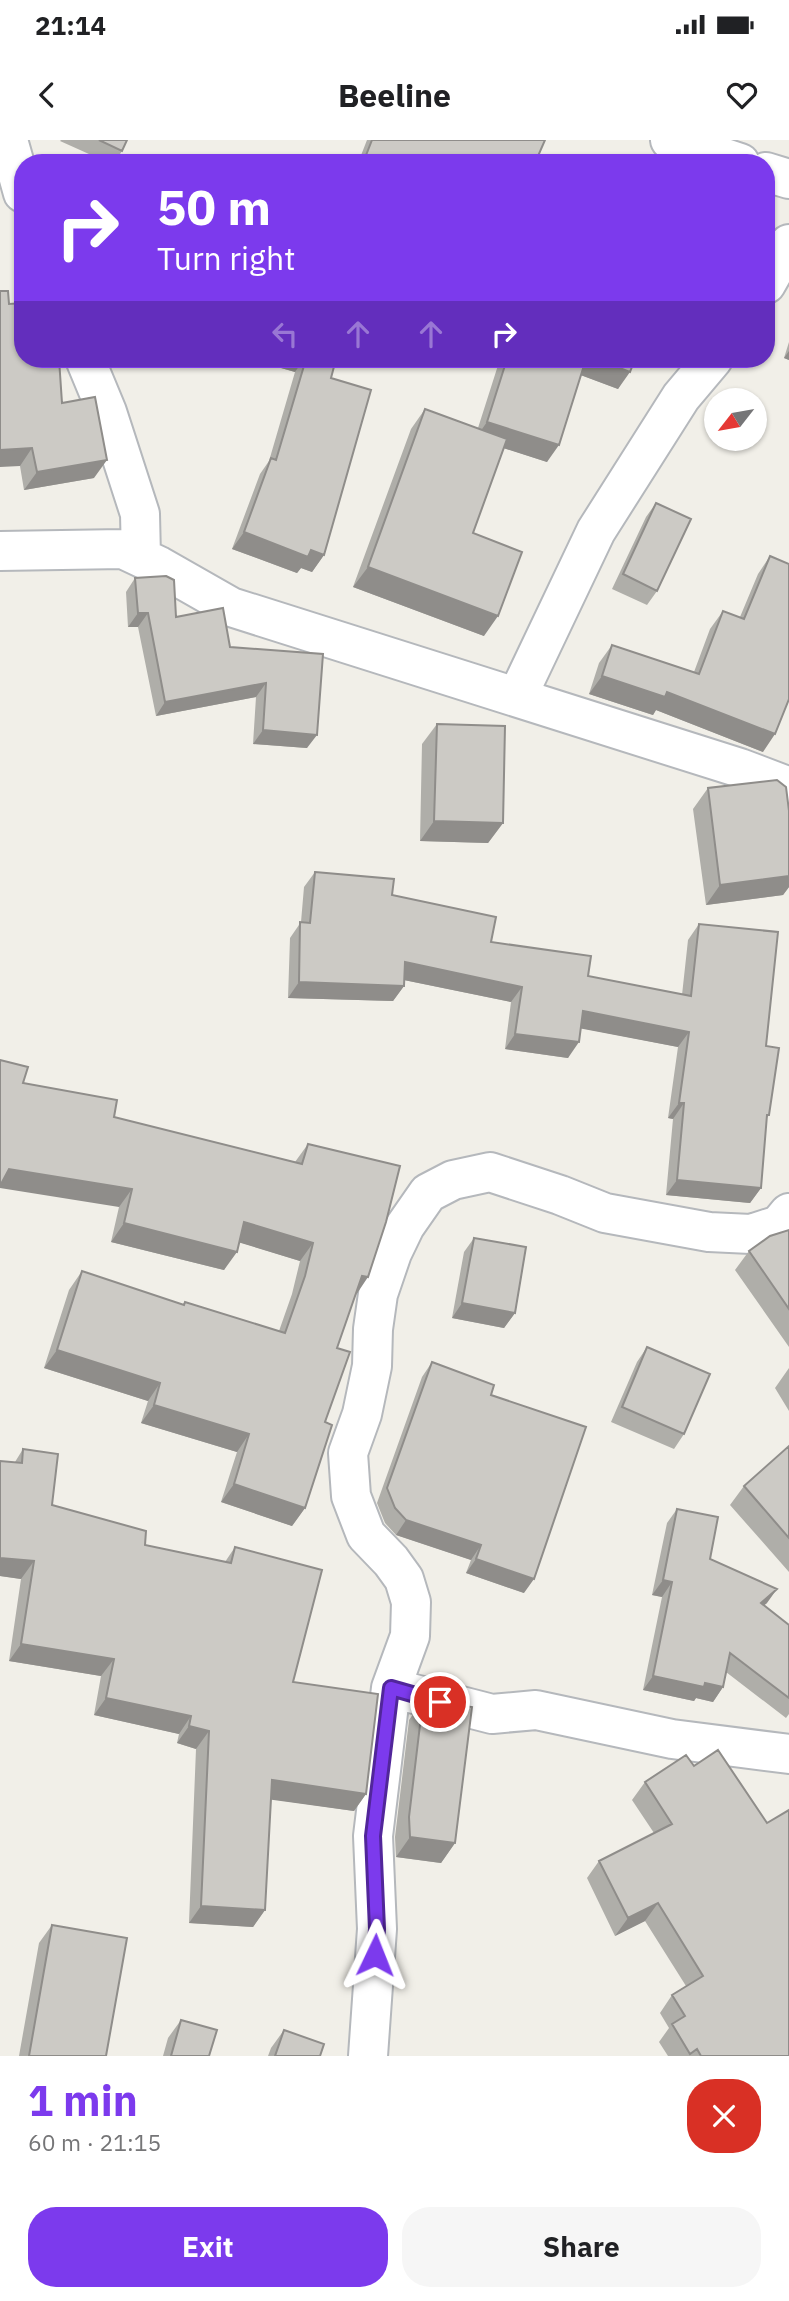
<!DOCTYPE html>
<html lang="en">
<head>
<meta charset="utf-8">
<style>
  body { margin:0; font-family:"IBM Plex Sans",sans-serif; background:#f6f6f6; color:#202124; height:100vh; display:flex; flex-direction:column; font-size:26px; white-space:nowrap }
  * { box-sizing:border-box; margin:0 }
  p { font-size:23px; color:#757577 }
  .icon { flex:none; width:38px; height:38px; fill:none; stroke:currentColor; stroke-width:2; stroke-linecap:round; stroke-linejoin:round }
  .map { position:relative; height:1916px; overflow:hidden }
  .panel { display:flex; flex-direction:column; background:#fff; flex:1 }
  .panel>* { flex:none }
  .hud { position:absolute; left:14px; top:14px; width:761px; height:214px; border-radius:28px; box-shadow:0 2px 5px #0004; background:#7c3aed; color:#fff; overflow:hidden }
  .needle { width:46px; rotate:239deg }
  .buttons { position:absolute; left:704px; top:248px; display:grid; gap:14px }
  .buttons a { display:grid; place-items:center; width:63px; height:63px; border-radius:50%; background:#fff; box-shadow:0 2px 5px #0004; font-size:35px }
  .pin { position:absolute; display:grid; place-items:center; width:60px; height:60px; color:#fff; margin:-30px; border:4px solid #fff; border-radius:50%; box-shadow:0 2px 7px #0007 }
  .me { position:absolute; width:77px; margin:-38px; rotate:2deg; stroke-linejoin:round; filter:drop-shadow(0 0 5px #0008) }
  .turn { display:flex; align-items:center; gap:24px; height:147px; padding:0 28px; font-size:32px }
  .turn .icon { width:91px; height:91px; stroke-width:2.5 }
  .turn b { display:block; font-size:49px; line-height:60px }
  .lanes { display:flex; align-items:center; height:66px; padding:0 28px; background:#0003; justify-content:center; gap:35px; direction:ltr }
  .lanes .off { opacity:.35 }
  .round { display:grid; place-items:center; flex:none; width:74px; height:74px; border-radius:28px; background:#f6f6f6 }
  .headline { display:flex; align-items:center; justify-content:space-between; height:119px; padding:0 28px }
  h1 { font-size:42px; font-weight:700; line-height:52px; color:#7c3aed }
  .primary-button { display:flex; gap:14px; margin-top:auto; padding:14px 28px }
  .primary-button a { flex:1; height:80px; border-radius:28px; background:#7c3aed; color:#fff; font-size:28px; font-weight:700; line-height:80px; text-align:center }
  .primary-button a+a { background:#f6f6f6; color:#202124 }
  .status { display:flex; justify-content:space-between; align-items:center; height:49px; padding:0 35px; background:#fff; direction:ltr }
  .status svg { height:19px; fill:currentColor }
  header { display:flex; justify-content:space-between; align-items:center; height:91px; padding:0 28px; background:#fff; font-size:32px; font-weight:700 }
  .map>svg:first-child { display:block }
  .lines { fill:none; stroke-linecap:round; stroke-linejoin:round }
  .minor-casing { stroke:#b5b8bc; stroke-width:42 }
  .minor { stroke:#fff; stroke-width:38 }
  .wall { fill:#afaea9 }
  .shaded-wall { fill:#8f8d8a }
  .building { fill:#cccac5; stroke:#8f8d8a; stroke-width:2 }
  .route-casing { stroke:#51269a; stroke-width:18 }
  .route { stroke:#7c3aed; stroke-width:12 }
</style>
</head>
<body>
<div class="status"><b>21:14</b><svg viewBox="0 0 49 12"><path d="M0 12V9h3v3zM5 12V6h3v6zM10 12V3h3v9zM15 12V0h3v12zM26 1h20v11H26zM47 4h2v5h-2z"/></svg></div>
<header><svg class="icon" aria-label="back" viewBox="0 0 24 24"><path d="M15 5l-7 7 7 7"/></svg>Beeline<svg class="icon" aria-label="heart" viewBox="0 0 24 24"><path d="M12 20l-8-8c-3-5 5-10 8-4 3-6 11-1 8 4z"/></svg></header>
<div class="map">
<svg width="789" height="1916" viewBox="0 0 789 1916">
  <rect width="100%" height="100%" fill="#f1efe8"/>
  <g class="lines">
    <defs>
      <path id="minor" d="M8,0L23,53
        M670,0L740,23
        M766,32L789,39
        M766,144L789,104
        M85,219L107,272L140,374L141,417
        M0,411L123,409L159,426L231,467L740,628L782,644L789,654
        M517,557L596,391L681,257L713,219
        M391,1548L492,1574L536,1570L672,1599L789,1614
        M368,1916L377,1789L373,1696L391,1548L410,1496L411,1462L404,1439L391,1421L366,1395L351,1356L348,1313L362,1274L372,1226L373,1189L378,1154L392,1113L405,1086L428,1053L453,1040L490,1032L560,1055L605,1073L709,1092L751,1094L779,1085L789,1073"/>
    </defs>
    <use href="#minor" class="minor-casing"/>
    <use href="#minor" class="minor"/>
  </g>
  <path class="wall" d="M61,0H127L122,11L114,23H109L60,1Z
    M367,0H545L535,23H358Z
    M9,164L62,263L94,338L24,350L20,326Z
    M789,202V220L784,218Z
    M250,219H336L331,238L324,415L312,432L301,428L297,433L232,409L260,334L269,321L295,232Z
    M500,219H635L618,249L581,235L547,322L504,308L473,393L484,496L353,447L411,289L425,269L478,288Z
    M656,363L657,451L647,465L612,449L646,377Z
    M770,416L763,612L656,570L653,575L589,554L599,523L612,505L694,532L710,489L723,471L740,477L758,434Z
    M135,438L176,477L230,507L323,514L307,608L253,604L256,557L156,576L138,487H128L126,452Z
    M437,584L503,683L488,703L420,701L422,604Z
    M708,648L789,671V747L783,755L706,765L693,669Z
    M315,732L392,755L491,802L588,836L682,855L688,800L699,784L766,906L769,975L766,979L761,1048L750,1063L666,1055L673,979L668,978L678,907L581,888L568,918L505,909L511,862L404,840V846L393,861L288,858L290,798L301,782L304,747Z
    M23,943L114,977L295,1022L308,1004L355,1155L337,1208L325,1282L305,1368L292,1386L221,1362L237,1312L141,1283L148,1261L44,1228L69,1150L82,1131L183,1165L185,1162L279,1191L292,1154L300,1121L239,1102L224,1130L111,1102L119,1067Z
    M789,1090V1207L735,1130L749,1111Z
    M474,1098L515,1173L504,1188L452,1178L464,1112Z
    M647,1207L684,1294L674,1309L611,1282L637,1222Z
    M432,1222L491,1255L524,1453L466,1433L471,1420L396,1395L385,1383L377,1363L422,1237Z
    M789,1228V1271L775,1248Z
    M789,1306V1432L730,1365L744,1346Z
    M23,1309L52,1365L145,1405L225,1422L235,1407L293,1542L366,1654L354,1671L271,1659L265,1770L253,1787L189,1783L196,1609L177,1603L179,1594L94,1575L101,1536L9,1521L21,1439L0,1436V1321L15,1322Z
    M677,1369L710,1419L767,1463L764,1465L789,1485V1574L786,1578L726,1532L723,1547L713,1562L696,1558L694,1561L643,1550L662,1457L652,1455L667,1383Z
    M423,1560L455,1703L441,1723L396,1717L395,1697L409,1580Z
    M686,1615L789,1916H668L659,1902L669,1888L660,1873L672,1855L686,1846L645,1781L615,1796L587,1738L599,1721L654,1693L632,1660L645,1642Z
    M52,1785L106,1916H19L39,1803Z
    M181,1880L209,1916H163L168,1898Z
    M284,1890L320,1916H268L271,1908Z"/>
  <path class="shaded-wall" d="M789,211V220L784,218Z
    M250,219H304L295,232Z
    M585,219H596L630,232L618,249L575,233Z
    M487,282L559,305L547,322L475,299Z
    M32,308L20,326L0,327V310Z
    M107,320L94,338L24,350L37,332Z
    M244,392L311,410L324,415L312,432L301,428L297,433L232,409Z
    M368,427L498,476L484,496L353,447Z
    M138,473H148L138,487H128Z
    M602,536L667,552L775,594L763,612L656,570L653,575L589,554Z
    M266,543L256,557L156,576L165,562Z
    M263,590L317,595L307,608L253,604Z
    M434,681L503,683L488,703L420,701Z
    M789,736V747L783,755L706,765L720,745Z
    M405,822L522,847L511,862L394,838Z
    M299,842L404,846L393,861L288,858Z
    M583,871L689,892L678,907L573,887Z
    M515,894L579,902L568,918L505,909Z
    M679,963H684L673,979L668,978Z
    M9,1029L132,1049L119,1067L0,1048V1041Z
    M677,1040L761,1048L750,1063L666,1055Z
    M244,1082L313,1103L300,1121L231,1100Z
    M124,1083L237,1112L224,1130L111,1102Z
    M362,1136L368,1137L356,1155Z
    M462,1163L515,1173L504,1188L452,1178Z
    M57,1210L160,1243L148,1261L44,1228Z
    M154,1265L249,1294L237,1312L141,1283Z
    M234,1344L305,1368L292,1386L221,1362Z
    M406,1380L481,1405L471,1420L396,1395Z
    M0,1418L34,1421L21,1439L0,1436Z
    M476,1419L534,1439L524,1453L466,1433Z
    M663,1440L672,1442L662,1457L652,1455Z
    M777,1449L767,1463L750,1477L761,1463Z
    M21,1504L114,1519L101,1536L9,1521Z
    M653,1536L705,1543L723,1547L713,1562L696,1558L694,1561L643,1550Z
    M106,1558L191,1576L179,1594L94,1575Z
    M189,1586L209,1591L196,1609L177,1603Z
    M272,1640L366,1654L354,1671L259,1658Z
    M410,1697L455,1703L441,1723L396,1717Z
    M658,1763L645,1781L615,1796L628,1778Z
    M201,1766L265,1770L253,1787L189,1783Z"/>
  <path class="building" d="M99,0H127L122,11Z
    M372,0H545L535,23H363Z
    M0,151H8L9,164L23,163V219H59L62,263L95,257L107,320L37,332L32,308L0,310Z
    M306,219H336L331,238L371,250L324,415L311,410L308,417L244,392L271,318L276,320Z
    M507,219H586L559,305L487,282Z
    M596,219H635L630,232Z
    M425,269L507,299L473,393L522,412L498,476L368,427Z
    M656,363L691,379L657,451L623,434Z
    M770,416L789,424V559L775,594L667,552L665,557L602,536L612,505L699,534L723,471L744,479Z
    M166,436L174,440L176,477L223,468L230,507L323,514L317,595L263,590L266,543L165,562L148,473H138L135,438Z
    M437,584L505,586L503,683L434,681Z
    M777,640L786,647L789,671V736L720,745L708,648Z
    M315,732L394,739L392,755L496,777L491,802L591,816L588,836L691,856L699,784L778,792L766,906L779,908L769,975H767L761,1048L677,1040L684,963H679L689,892L583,871L579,902L515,894L522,847L405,822L404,846L299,842L300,782L310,783Z
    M0,920L28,927L23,943L117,960L114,977L302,1024L308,1004L400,1026L386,1082L368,1137L362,1136L337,1208L350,1212L325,1282L332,1285L305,1368L234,1344L249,1294L154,1265L160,1243L57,1210L82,1131L184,1165L185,1162L285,1193L305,1136L313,1103L244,1082L237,1112L124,1083L132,1049L9,1029L0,1046Z
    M789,1090V1169L749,1111L770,1096Z
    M474,1098L526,1107L515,1173L462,1163Z
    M647,1207L710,1234L684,1294L622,1267Z
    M432,1222L494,1245L491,1255L586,1287L534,1439L476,1419L481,1405L406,1380L395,1368L387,1348Z
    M789,1306V1398L744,1346Z
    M23,1309L58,1314L52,1365L146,1391L145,1405L231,1423L235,1407L322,1430L293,1542L378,1554L366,1654L272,1640L265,1770L201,1766L209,1591L189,1586L191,1576L106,1558L114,1519L21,1504L34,1421L0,1418V1321L22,1323Z
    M677,1369L718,1377L710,1419L777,1449L761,1463L789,1485V1558L730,1513L723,1547L705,1543L704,1547L653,1536L672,1442L663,1440Z
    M423,1560L472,1567L455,1703L410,1697L409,1677Z
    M718,1610L767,1683L789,1670V1916H701L697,1909L690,1914L672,1884L685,1876L672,1855L703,1836L658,1763L628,1778L599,1721L672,1684L645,1642L686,1615L694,1626Z
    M52,1785L127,1798L106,1916H29Z
    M181,1880L217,1890L209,1916H171Z
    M284,1890L324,1904L320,1916H275Z"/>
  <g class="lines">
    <defs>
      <path id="route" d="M375,1815L377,1789L373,1696L391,1548L440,1562"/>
    </defs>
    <use href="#route" class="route-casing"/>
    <use href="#route" class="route"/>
  </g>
</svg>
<div class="buttons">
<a><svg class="needle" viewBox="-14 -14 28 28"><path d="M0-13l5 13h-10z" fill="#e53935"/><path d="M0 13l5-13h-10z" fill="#757577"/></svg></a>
</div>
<div class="pin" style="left:440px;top:1562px;background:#d93025"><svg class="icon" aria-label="arrive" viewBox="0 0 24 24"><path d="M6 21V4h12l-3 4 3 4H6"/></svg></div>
<svg class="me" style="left:375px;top:1815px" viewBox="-20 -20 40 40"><path d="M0-17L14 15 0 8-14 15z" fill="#7c3aed" stroke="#fff" stroke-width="4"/></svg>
<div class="hud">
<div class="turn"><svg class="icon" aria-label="right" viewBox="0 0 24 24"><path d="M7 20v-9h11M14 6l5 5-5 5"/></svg><div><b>50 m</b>Turn right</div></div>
<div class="lanes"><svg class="icon off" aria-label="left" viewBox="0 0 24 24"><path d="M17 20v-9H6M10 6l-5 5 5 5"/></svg><svg class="icon off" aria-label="ahead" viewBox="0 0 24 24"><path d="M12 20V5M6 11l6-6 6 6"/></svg><svg class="icon off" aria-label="ahead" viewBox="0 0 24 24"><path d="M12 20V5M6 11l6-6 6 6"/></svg><svg class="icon" aria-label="right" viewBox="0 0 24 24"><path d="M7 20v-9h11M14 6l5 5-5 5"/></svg></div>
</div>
</div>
<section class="panel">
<div class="headline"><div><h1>1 min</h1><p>60 m · 21:15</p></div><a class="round" style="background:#d93025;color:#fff"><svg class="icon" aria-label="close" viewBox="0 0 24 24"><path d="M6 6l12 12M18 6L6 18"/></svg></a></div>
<div class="primary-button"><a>Exit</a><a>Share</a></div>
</section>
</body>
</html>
